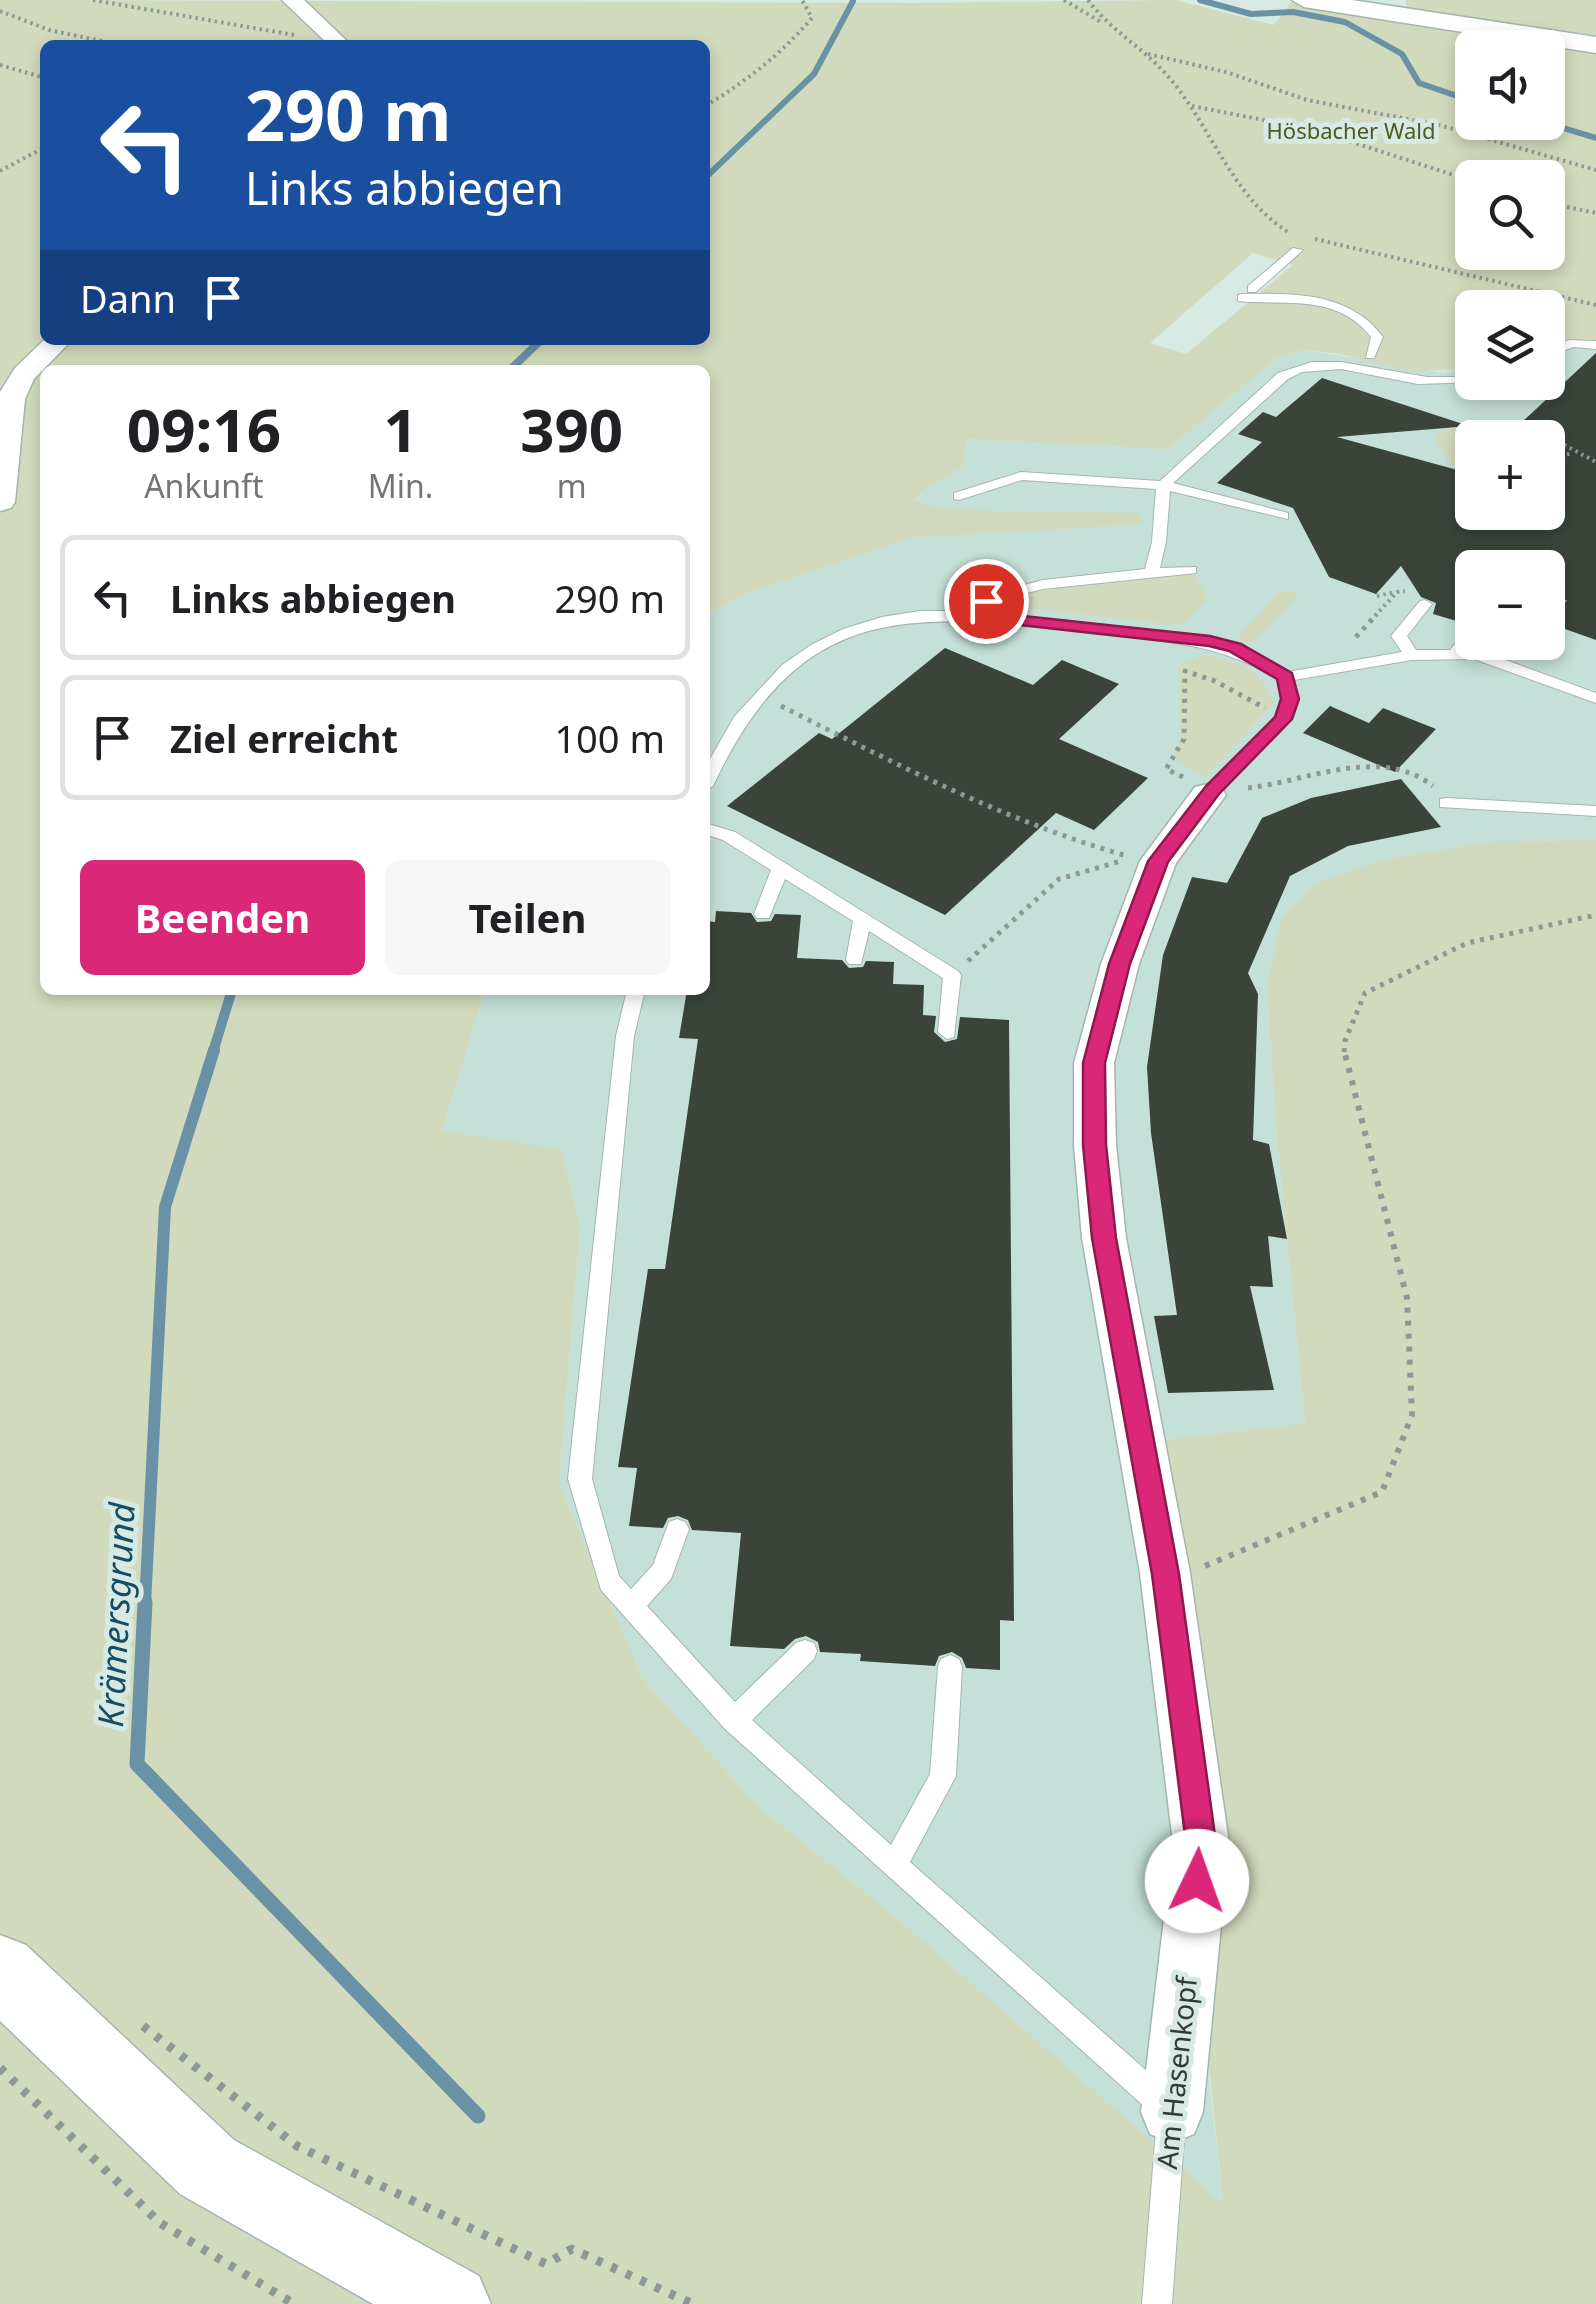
<!DOCTYPE html>
<html lang="de">
<head>
<meta charset="utf-8">
<style>
  body { margin:0; font-family:"Noto Sans",sans-serif; background:#f6f6f6; color:#202124; height:100vh; display:flex; flex-direction:column; font-size:38px; white-space:nowrap }
  * { box-sizing:border-box; margin:0 }
  p { font-size:32px; color:#757577 }
  .icon { flex:none; width:55px; height:55px; fill:none; stroke:currentColor; stroke-width:2; stroke-linecap:round; stroke-linejoin:round }
  .map { position:relative; flex:1; overflow:hidden }
  .side { position:absolute; left:40px; top:365px; width:670px; height:630px; display:flex; flex-direction:column; background:#fff; border-radius:15px; box-shadow:0 5px 15px #0003 }
  .side>* { flex:none }
  .banner { position:absolute; left:40px; top:40px; width:670px; height:305px; border-radius:15px; box-shadow:0 5px 15px #0003; background:#1a4fa0; color:#fff; overflow:hidden }
  .controls { position:absolute; left:1455px; top:30px; display:grid; gap:20px }
  .controls a { display:grid; place-items:center; width:110px; height:110px; border-radius:15px; background:#fff; box-shadow:0 5px 15px #0003; font-size:50px }
  .pin { position:absolute; display:grid; place-items:center; width:85px; height:85px; color:#fff; margin:-42px; border:5px solid #fff; border-radius:50%; box-shadow:0 2px 10px #0007 }
  .me { position:absolute; width:110px; margin:-55px; rotate:3deg; stroke-linejoin:round; filter:drop-shadow(0 0 8px #0008) }
  .turn { display:flex; align-items:center; gap:35px; height:210px; padding:0 40px; font-size:45px }
  .turn .icon { width:130px; height:130px; stroke-width:2.5 }
  .turn b { display:block; font-size:70px; line-height:85px }
  .then { display:flex; align-items:center; height:95px; padding:0 40px; background:#0003; gap:20px; font-size:38px }
  .eta { display:flex; justify-content:space-evenly; align-items:center; height:170px; text-align:center }
  .eta b { font-size:60px; font-weight:700; line-height:70px }
  .primary-button { display:flex; gap:20px; margin-top:auto; padding:20px 40px }
  .primary-button a { flex:1; height:115px; border-radius:15px; background:#db2777; color:#fff; font-size:40px; font-weight:700; line-height:115px; text-align:center }
  .primary-button a+a { background:#f6f6f6; color:#202124 }
  ul { padding:0; list-style:none }
  li { display:flex; align-items:center; gap:30px; height:125px; margin:0 20px 15px; padding:0 20px; border:5px solid #e0e0e0; border-radius:15px }
  li div { flex:1 }
  li b { display:block; font-size:38px }
  li em { font-style:normal }
  .map>svg:first-child { display:block }
  .built { fill:#c5e0d8; fill-rule:evenodd }
  .green { fill:#d2dabd; fill-rule:evenodd }
  .lines { fill:none; stroke-linecap:round; stroke-linejoin:round }
  .stream-far4 { stroke:#6992a6; stroke-width:6 }
  .stream-far3 { stroke:#6992a6; stroke-width:8 }
  .stream-far2 { stroke:#6992a6; stroke-width:10 }
  .stream-far1 { stroke:#6992a6; stroke-width:12 }
  .stream { stroke:#6992a6; stroke-width:15 }
  .building { fill:#3a443b }
  .service-casing { stroke:#a4b5b0; stroke-width:2 }
  .minor-casing { stroke:#a4b5b0; stroke-width:3 }
  .tertiary-casing { stroke:#a4b5b0; stroke-width:3 }
  .path-far3 { stroke:#8c9995; stroke-width:4; stroke-dasharray:2.5 4; stroke-linecap:butt }
  .path-far2 { stroke:#8c9995; stroke-width:5; stroke-dasharray:4 6; stroke-linecap:butt }
  .path-far1 { stroke:#8c9995; stroke-width:6; stroke-dasharray:5 8; stroke-linecap:butt }
  .path { stroke:#8c9995; stroke-width:9; stroke-dasharray:6 10; stroke-linecap:butt }
  .service { fill:#fff; fill-rule:evenodd }
  .minor { fill:#fff; fill-rule:evenodd }
  .tertiary { fill:#fff; fill-rule:evenodd }
  .route { fill:#db2777; stroke:#8e194d; stroke-width:2.5 }
  .labels { text-anchor:middle; stroke-width:10; stroke-linejoin:round; paint-order:stroke }
  .far-park-label { font-size:22px; fill:#4d5a1e; stroke:#d7e9e3 }
  .street-label { font-size:28px; fill:#323937; stroke:#d7e9e3 }
  .near-water-label { font-size:35px; font-style:italic; fill:#164d64; stroke:#d7e9e3 }
</style>
</head>
<body>
<div class="map">
<svg width="1596" height="2304" viewBox="0 0 1596 2304">
  <rect width="100%" height="100%" fill="#d7e9e3"/>
  <path class="built" d="M1577,338L1596,340V840L1494,841L1267,984L1275,1117L1305,1423L1146,1442L1185,1861L1223,2205L899,1920L759,1807L643,1679L559,1485L580,1229L442,1132L485,990H705V616L748,593L910,538L1124,524L951,510L913,502L927,488L963,467L965,439L1168,449L1278,357L1306,350L1444,373L1472,369V382H1548V343ZM1472,438H1548V512H1472ZM1472,568H1548V642H1472Z"/>
  <path class="green" d="M0,0L913,3L1175,0L1274,25L1291,2L1408,20L1406,0H1596V340L1577,338L1548,343V308H1472V369L1409,371L1340,354L1305,350L1278,357L1168,449L966,439L963,467L927,488L913,501L951,510L1139,513L1143,524L910,538L748,593L705,616V370H45V990H485L442,1131L561,1149L580,1229L559,1485L643,1679L759,1807L899,1920L1223,2204L1145,1442L1305,1423L1275,1117L1267,984L1282,917L1316,883L1380,860L1494,841L1596,840V2304H0ZM45,45H705V340H68L17,389L45,340ZM1472,48H1548V122H1472ZM1472,178H1548V252H1472ZM1253,253L1293,265L1186,354L1150,343Z
    M1550,422L1555,464L1548,465V438H1472V474L1455,469L1435,440L1443,429Z
    M1195,574L1207,599L1181,625L1004,606L1037,591Z
    M1280,591H1293L1299,596L1251,644L1237,638Z
    M1202,655C1235,660 1262,668 1274,702L1206,777L1173,758L1181,736L1179,665Z"/>
  <g class="lines">
    <path class="stream-far4" d="M1200,0L1251,14L1293,12L1345,22L1402,54L1419,83L1472,101
      M1543,122L1596,138
      M705,178L814,74L853,1"/>
    <path class="stream-far3" d="M510,370L541,340"/>
    <path class="stream-far2" d="M213,1052L232,990"/>
    <path class="stream-far1" d="M145,1605L165,1207L214,1050"/>
    <path class="stream" d="M145,1602L137,1764L478,2116"/>
  </g>
  <path class="building" d="M1596,353V640L1548,623L1567,600L1548,605V568H1472L1470,625L1433,614L1436,603L1421,597L1401,566L1376,594L1329,577L1293,508L1217,483L1262,442L1238,434L1263,412L1276,417L1322,378L1469,426L1337,437L1472,474V512H1548V422L1520,424Z
    M945,648L1033,685L1062,660L1119,684L1059,739L1148,778L1094,830L1056,813L945,915L727,806L819,733L832,739Z
    M1330,706L1369,723L1383,708L1436,729L1395,772L1303,733Z
    M1401,779L1441,827L1348,846L1290,876L1248,973L1258,994L1253,1140L1269,1144L1287,1239L1268,1236L1273,1287L1250,1286L1274,1390L1168,1393L1154,1316L1177,1315L1151,1133L1147,1067L1163,955L1192,877L1227,883L1262,818L1311,798Z
    M716,911L751,913L757,922L771,921L775,914L801,915L797,958L842,960L849,968L863,967L866,961L894,962L893,984L924,985L923,1015L936,1016L934,1032L945,1042L957,1039L960,1017L1009,1020L1014,1621L1000,1620V1670L966,1668L962,1658L952,1652L939,1656L935,1666L860,1661L861,1654L820,1652L818,1642L806,1636L795,1639L784,1649L730,1646L741,1533L692,1530L688,1520L678,1516L668,1518L663,1528L629,1526L637,1468L618,1467L648,1269H665L698,1039L679,1038L687,990H705V921L715,922Z"/>
  <g class="lines">
    <defs>
      <path id="service" d="M1293,248L1303,250L1256,292H1248V286Z
        M1242,294C1294,293 1350,292 1383,337L1374,358H1366L1371,337C1337,293 1286,306 1238,301V295Z
        M1569,340L1596,341V349L1574,347L1548,356V348Z
        M1312,362H1341L1427,377H1472V382H1477L1418,384L1341,369L1302,372L1288,379L1173,483L1288,513V519L1170,491L1166,542L1160,568L1196,567V573L1043,589L1019,595L987,612L1194,635L1244,649L1287,672L1402,652L1391,636L1420,601L1425,600L1432,604L1407,636L1416,650H1450L1467,630L1472,629V642L1466,650L1481,651L1596,693V703L1474,659L1412,660L1294,680L1298,699L1291,719L1214,799L1208,800L1200,795L1202,791L1276,717L1282,699L1278,679C1215,641 1159,641 1088,633C910,612 800,600 713,786L705,791V768L734,717L782,665L811,645L843,629L882,617L920,611H970L985,599L1009,589L1043,580L1145,569L1152,542L1156,489L1022,480L959,500L954,499V493L1021,472L1160,481L1278,373Z
        M1446,798L1596,806V816L1440,807V799Z
        M705,823L735,832L958,971L961,975L954,1037L947,1039L938,1032L943,978L869,931L861,964H849L846,960L853,921L785,879L769,918H757L754,914L771,870L723,840L705,834Z
        M627,990H645L634,1036L592,1479L619,1576L631,1589L653,1565L669,1522L677,1519L685,1522L689,1529L671,1579L647,1606L735,1702L796,1643L805,1640L814,1643L817,1651L814,1659L752,1720L891,1845L930,1774L938,1667L941,1659L950,1655L959,1659L962,1667L956,1776L910,1862L1182,2102L1186,2112L1172,2304H1142L1157,2118L725,1729L601,1590L568,1479L616,1036Z"/>
      <path id="minor" d="M282,0H304L351,45H329Z
        M45,339L72,340L34,379L25,399L15,502L11,508L0,511V392L15,368Z
        M1208,784L1221,787L1226,795L1176,863L1139,964L1114,1063L1116,1145L1126,1238L1190,1573L1229,1843L1203,2112L1194,2134L1172,2143L1150,2134L1141,2112L1173,1843L1140,1573L1082,1238L1074,1145V1063L1101,964L1140,861L1195,787Z"/>
      <path id="tertiary" d="M1292,0H1352L1596,37V53L1304,7Z
        M0,1935L26,1945L234,2140L479,2276L491,2304H373L180,2194L0,2021Z"/>
    </defs>
    <use href="#service" class="service-casing"/>
    <use href="#minor" class="minor-casing"/>
    <use href="#tertiary" class="tertiary-casing"/>
    <path class="path-far3" d="M93,0L294,35
      M1064,0L1101,22
      M1088,0C1110,30 1142,47 1166,74C1211,124 1230,195 1288,232
      M0,11L49,30L121,45
      M1148,54L1226,72L1307,100L1439,125L1596,170
      M0,65L45,78
      M705,106C746,82 781,54 812,18L802,0
      M1192,106L1315,130L1472,181
      M0,171L45,147
      M1548,203L1596,213
      M1315,239L1596,305
      M1505,425L1512,433L1548,436L1596,462
      M1478,438L1511,433
      M1472,442V452
      M1548,459L1573,453
      M1377,596L1396,592
      M1375,616L1397,592L1405,591"/>
    <path class="path-far2" d="M1356,637L1377,614
      M781,706C894,763 1005,821 1127,856
      M1183,777L1166,769L1184,739L1185,671L1215,681L1265,708
      M1248,788C1308,781 1380,745 1433,786
      M968,961L1059,879L1121,861
      M1344,1052L1345,1041L1365,993L1467,943L1596,915"/>
    <path class="path-far1" d="M1205,1566L1382,1492L1412,1415L1407,1298L1344,1050"/>
    <path class="path" d="M143,2026L297,2146L546,2264L572,2249L693,2304
      M0,2068L160,2223L294,2304"/>
    <use href="#service" class="service"/>
    <use href="#minor" class="minor"/>
    <use href="#tertiary" class="tertiary"/>
  </g>
  <path class="route" d="M986,596L994,601L986,612L1210,636L1241,644L1292,673L1299,699L1292,719L1219,794L1168,862L1130,964L1105,1063L1106,1145L1116,1238L1179,1574L1216,1843L1208,1892L1197,1896L1186,1892L1182,1881L1186,1843L1152,1574L1092,1238L1083,1145V1063L1109,964L1148,861L1206,786L1275,717L1281,699L1277,679L1229,651L1209,646L967,619V612Z"/>
  <g class="labels">
    <g class="far-park-label">
      <text x="1351" y="139">Hösbacher Wald</text>
    </g>
    <g class="street-label">
      <text transform="translate(1177 2073) rotate(-84)" y="10">Am Hasenkopf</text>
    </g>
    <g class="near-water-label">
      <text transform="translate(117 1615) rotate(-87)" y="12">Krämersgrund</text>
    </g>
  </g>
</svg>
<div class="controls">
<a><svg class="icon" aria-label="sound" viewBox="0 0 24 24"><path d="M4 9h4l5-4v14l-5-4H4zM17 9q2 3 0 6"/></svg></a>
<a><svg class="icon" aria-label="search" viewBox="0 0 24 24"><circle cx="10" cy="10" r="6"/><path d="M15 15l6 6"/></svg></a>
<a><svg class="icon" aria-label="layers" viewBox="0 0 24 24"><path d="M12 4l9 5-9 5-9-5zM3 14l9 5 9-5"/></svg></a>
<a>+</a>
<a>−</a>
</div>
<div class="pin" style="left:986px;top:601px;background:#d93025"><svg class="icon" aria-label="arrive" viewBox="0 0 24 24"><path d="M6 21V4h12l-3 4 3 4H6"/></svg></div>
<svg class="me" style="left:1197px;top:1881px" viewBox="-20 -20 40 40"><circle r="19" fill="#fff"/><path d="M0-13L10 11 0 6-10 11z" fill="#db2777"/></svg>
<div class="banner">
<div class="turn"><svg class="icon" aria-label="left" viewBox="0 0 24 24"><path d="M17 20v-9H6M10 6l-5 5 5 5"/></svg><div><b>290 m</b>Links abbiegen</div></div>
<div class="then">Dann<svg class="icon" aria-label="arrive" viewBox="0 0 24 24"><path d="M6 21V4h12l-3 4 3 4H6"/></svg></div>
</div>
<section class="side">
<div class="eta">
<div><b>09:16</b><p>Ankunft</p></div>
<div><b>1</b><p>Min.</p></div>
<div><b>390</b><p>m</p></div>
</div>
<ul>
<li><svg class="icon" aria-label="left" viewBox="0 0 24 24"><path d="M17 20v-9H6M10 6l-5 5 5 5"/></svg><div><b>Links abbiegen</b></div><em>290 m</em></li>
<li><svg class="icon" aria-label="arrive" viewBox="0 0 24 24"><path d="M6 21V4h12l-3 4 3 4H6"/></svg><div><b>Ziel erreicht</b></div><em>100 m</em></li>
</ul>
<div class="primary-button"><a>Beenden</a><a>Teilen</a></div>
</section>
</div>
</body>
</html>
